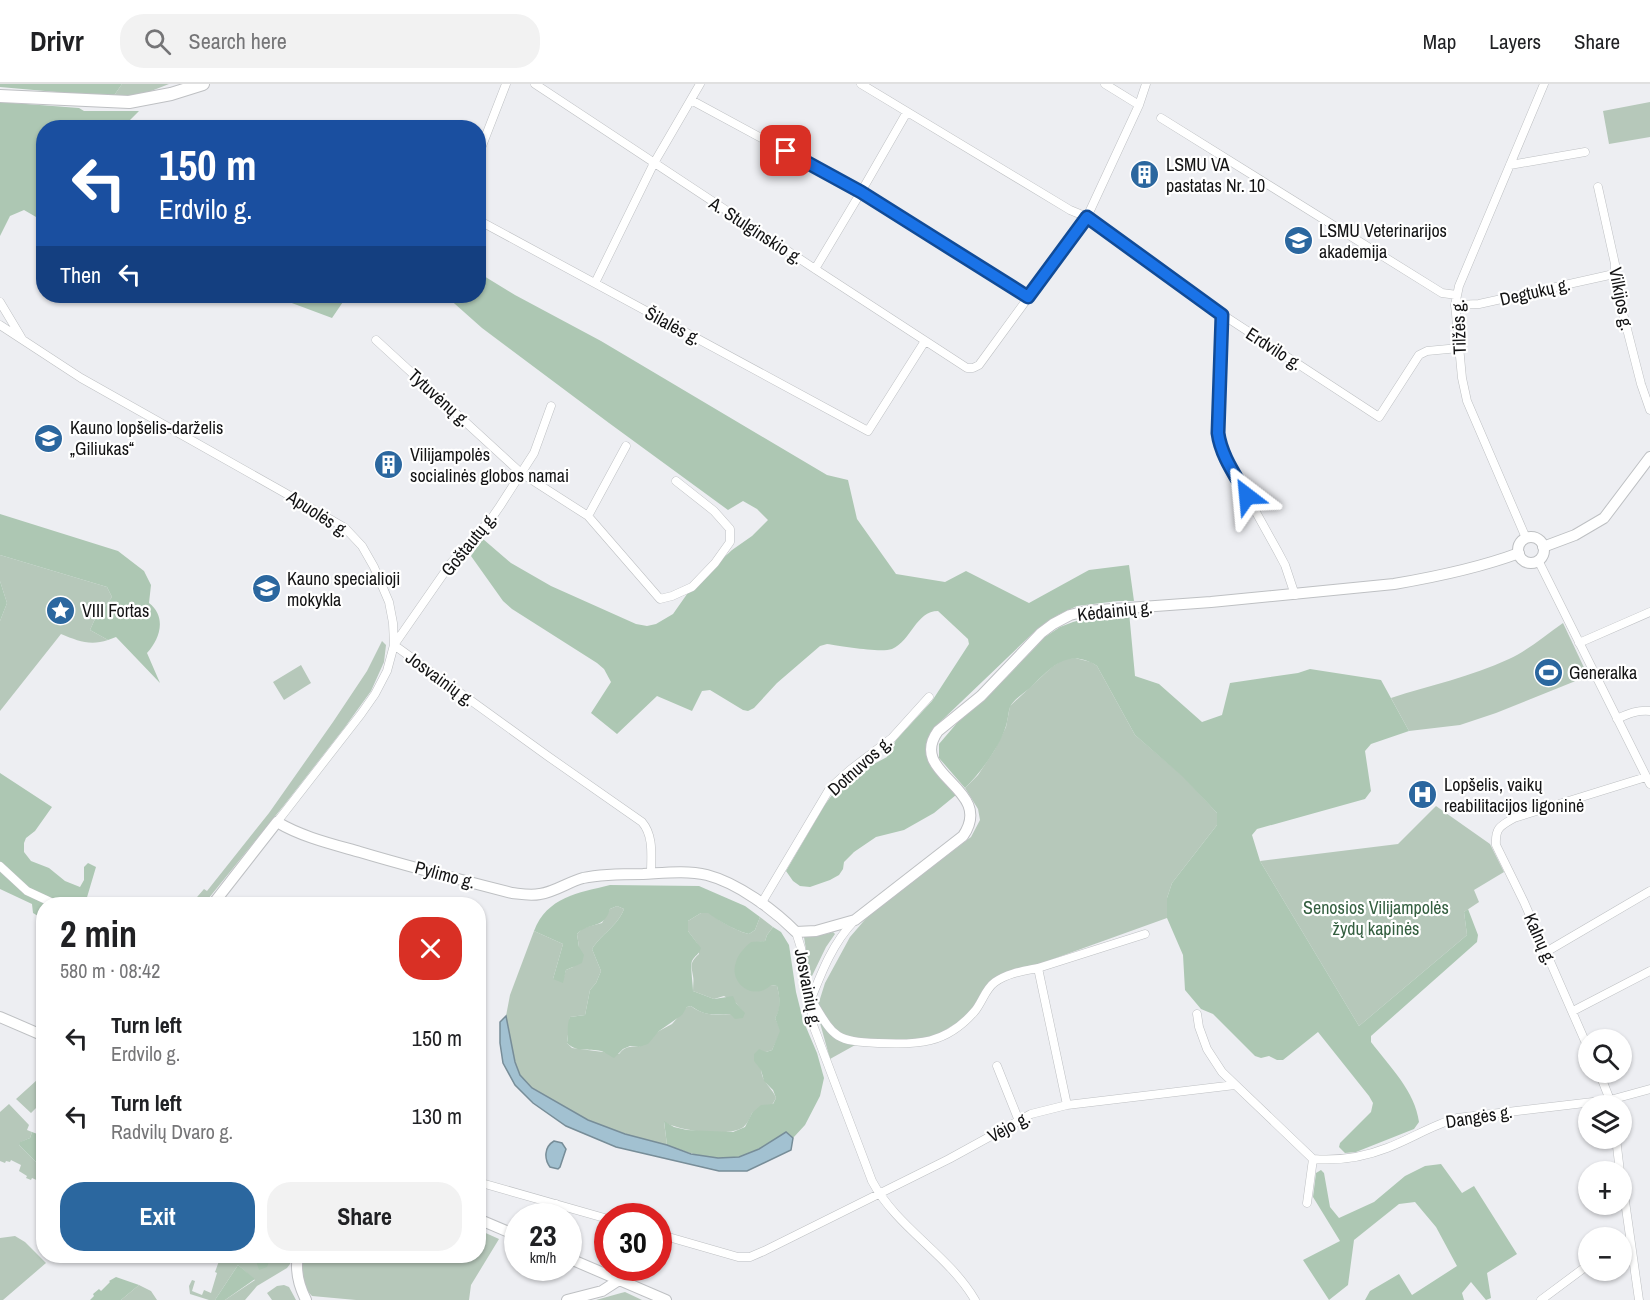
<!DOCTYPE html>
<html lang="en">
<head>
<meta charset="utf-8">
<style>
  body { margin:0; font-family:"Archivo Narrow",sans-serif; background:#f2f2f2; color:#202124; height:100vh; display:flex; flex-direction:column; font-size:22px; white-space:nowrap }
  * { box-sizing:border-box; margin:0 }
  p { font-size:20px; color:#757577 }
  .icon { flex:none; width:33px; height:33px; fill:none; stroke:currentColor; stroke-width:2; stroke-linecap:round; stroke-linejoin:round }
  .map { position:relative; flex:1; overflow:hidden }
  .panel { position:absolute; left:36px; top:813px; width:450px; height:366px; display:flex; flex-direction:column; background:#fff; border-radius:24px; box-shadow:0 2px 4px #0004 }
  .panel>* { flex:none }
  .banner { position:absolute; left:36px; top:36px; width:450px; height:183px; border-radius:24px; box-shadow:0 2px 4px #0004; background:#1a4fa0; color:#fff; overflow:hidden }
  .tools { position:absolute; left:1578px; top:945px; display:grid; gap:12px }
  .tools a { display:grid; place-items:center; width:54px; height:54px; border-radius:50%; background:#fff; box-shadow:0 2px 4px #0004; font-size:30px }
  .speed { position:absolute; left:504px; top:1119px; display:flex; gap:12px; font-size:30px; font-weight:700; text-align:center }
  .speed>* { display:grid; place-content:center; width:78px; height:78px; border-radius:50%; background:#fff; box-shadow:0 2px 4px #0004; line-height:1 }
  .speed small { font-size:15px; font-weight:400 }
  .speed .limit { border:9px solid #d22; background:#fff; color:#111 }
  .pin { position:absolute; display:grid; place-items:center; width:51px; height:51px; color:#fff; margin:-26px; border-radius:12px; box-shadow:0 3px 9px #0006 }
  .me { position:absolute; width:66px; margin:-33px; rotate:331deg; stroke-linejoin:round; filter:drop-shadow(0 0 4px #0008) }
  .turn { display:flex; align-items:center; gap:21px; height:126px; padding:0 24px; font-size:27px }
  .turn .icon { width:78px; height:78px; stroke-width:2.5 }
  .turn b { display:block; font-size:42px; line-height:51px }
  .then { display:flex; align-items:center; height:57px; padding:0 24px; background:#0003; gap:12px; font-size:22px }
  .round { display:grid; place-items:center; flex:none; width:63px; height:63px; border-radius:24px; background:#f2f2f2 }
  .overview { display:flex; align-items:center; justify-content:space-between; height:102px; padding:0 24px }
  h1 { font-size:36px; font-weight:800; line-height:45px }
  .action { display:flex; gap:12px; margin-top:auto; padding:12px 24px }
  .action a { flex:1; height:69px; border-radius:24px; background:#2b679f; color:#fff; font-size:24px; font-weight:800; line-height:69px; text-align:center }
  .action a+a { background:#f2f2f2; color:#202124 }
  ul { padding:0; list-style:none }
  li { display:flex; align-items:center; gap:18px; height:78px; padding:0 24px }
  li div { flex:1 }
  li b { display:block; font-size:22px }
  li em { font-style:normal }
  header { display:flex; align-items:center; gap:36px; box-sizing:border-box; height:84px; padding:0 30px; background:#fff; border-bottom:2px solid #e0e0e0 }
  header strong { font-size:28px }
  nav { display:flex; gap:33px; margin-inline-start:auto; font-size:21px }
  .search { width:420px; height:54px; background:#f2f2f2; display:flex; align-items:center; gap:15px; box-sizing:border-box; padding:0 21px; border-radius:24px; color:#757577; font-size:22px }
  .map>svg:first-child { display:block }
  .green { fill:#b6c8ba }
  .forest { fill:#adc7b3 }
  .water { fill:#a2c1d1; stroke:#778d98; stroke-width:1.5 }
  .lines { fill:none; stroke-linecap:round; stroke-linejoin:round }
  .street-casing { stroke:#bec0c3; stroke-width:9 }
  .secondary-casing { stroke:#bec0c3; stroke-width:12 }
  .primary-casing { stroke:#bec0c3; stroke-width:14 }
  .street { stroke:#fff; stroke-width:8 }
  .secondary { stroke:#fff; stroke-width:10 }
  .primary { stroke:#fff; stroke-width:12 }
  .route-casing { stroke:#114b97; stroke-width:15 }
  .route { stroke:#1a73e8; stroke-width:10 }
  .labels { text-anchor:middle; stroke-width:4.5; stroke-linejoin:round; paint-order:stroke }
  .poi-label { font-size:18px; fill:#131314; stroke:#fff; text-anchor:start }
  .street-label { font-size:18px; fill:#131314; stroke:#fff }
  .park-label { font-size:18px; fill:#345f40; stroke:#fff }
</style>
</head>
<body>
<header>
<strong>Drivr</strong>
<div class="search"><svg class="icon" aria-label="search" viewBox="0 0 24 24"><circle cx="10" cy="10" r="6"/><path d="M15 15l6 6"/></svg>Search here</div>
<nav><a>Map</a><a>Layers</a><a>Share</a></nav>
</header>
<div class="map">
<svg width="1650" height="1216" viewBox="0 0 1650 1216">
  <rect width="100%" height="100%" fill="#edeef2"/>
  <path class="green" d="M122,0H169L141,11L113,13Z
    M1650,18V53L1609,60L1603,27Z
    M0,471L107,503L112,513L94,537L90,546L108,556C90,562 78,557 61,550L0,627V537L7,519L0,497Z
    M1563,539L1588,592L1496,629L1460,641L1409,647L1391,614C1430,601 1471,593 1509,575C1527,567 1546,551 1563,539Z
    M382,557L386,561L384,578L371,607L345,643L285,720L204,820H191L204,805L207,807L269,729L333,638L367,587Z
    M1075,574L1091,578L1097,582L1135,651L1184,693L1217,729V741L1172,799L1167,814V834L1042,879L1002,890L962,936L935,952L922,957L866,955L830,975L820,939L819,918L825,899L850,853L869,831L971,753L980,736L978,725L965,704L978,691L994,667L1006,643L1010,622L1052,583L1064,575Z
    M301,581L311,599L284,616L273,598Z
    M1436,722L1490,760L1504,788L1474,806L1479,818L1464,828L1467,851L1359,942L1260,777L1398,760Z
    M617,822L624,825C617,843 602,849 592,865L601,887L596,899L590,906L585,931L570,933L567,959L572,964L619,970C624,963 630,962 639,963L659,947L672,940L687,923L691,922C707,935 726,930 744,929L736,919L724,912L714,915L693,907C693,902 694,897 693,892C691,881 690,878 699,870L697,859L688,847V837L701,829L709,828C717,836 738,848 749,850L755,846L760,833L773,843L767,851L765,857L758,858L771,901L777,902C780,914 782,924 775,934L781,947L772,966L766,968C763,978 758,988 765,997C769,1004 773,1006 776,1014L772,1021L752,1029C750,1034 747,1041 742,1044C726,1053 680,1047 664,1038L667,1061L625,1050L588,1036L532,1004L520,991L515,978L506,932L510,911L534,847L563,860L553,895L564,892L566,886L573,883L579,863L577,850L583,844L602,839L610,825Z
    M833,848L835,850L826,863L812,892H810L804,853L826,850Z
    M37,996L43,1000V1017L31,1029L16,1015Z
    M9,1020L29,1041L27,1046L32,1048L30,1054L21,1058L19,1061L43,1085V1099L32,1094L31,1096L26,1094L27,1092L19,1087L21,1081L11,1076L10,1078L6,1077L5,1079L0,1077V1028Z
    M479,1146L499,1155L471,1201L469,1216H356L312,1212C301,1201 301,1186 304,1172H478Z
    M15,1152L25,1158L46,1179L3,1216H0V1154Z
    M216,1172H246L256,1177L269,1178L268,1172H292L290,1180L287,1184L257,1202L245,1216H225L255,1196L238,1181L215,1216H209L190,1210L189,1202L192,1196L195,1197L192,1207L202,1211L204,1206L211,1209L217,1189L215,1188L219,1177L215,1176Z
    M139,1201L151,1207L157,1216H121Z
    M284,1201L289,1203L296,1216H272L267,1209L277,1202Z
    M625,1208L642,1216H596L621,1209Z"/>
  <path class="forest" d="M0,0H122L113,13L0,3Z
    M0,18L79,24L84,27H139L130,36L88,37L79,39L78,43L44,44L43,137L24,126L10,132L0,152Z
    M479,189L515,211L601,257L827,391L848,396L857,435L896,490L945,498L966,487L1029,519L1089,486L1129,481L1134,517H1118L1077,522L1058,531L1032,550L937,641C915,678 932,683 956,711L934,729L904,746L876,753L854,768L844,778L843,785L839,791L830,796L810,803L800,802L793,797L786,787L824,722L835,707L855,690L887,673L896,656L932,617L969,560L968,555L938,527C916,527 911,557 892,565C880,569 842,562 827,560L820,562L777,599L754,624L748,627L743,626L710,606L702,607L692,627L657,612L617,650L591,629L611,598L604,585L597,579L512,525L503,517L471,472L483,455L511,479L551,502L636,540L647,542L656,540L673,530L692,503L732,466L752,452L768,436L757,425L743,417L728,426L609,339L482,244L446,212H478Z
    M273,212H347L332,234Z
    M0,430L118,467L144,487L151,501L149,519C167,533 160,555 147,569L160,599L116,553L108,556L90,546L94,537L112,513L107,503L0,471Z
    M0,497L7,519L0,537Z
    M1129,528L1135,592L1159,600L1202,638L1222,631L1230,599L1298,589L1310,585L1381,596L1409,647L1371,660L1365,667L1371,707L1365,715L1257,745L1252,751L1260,777L1359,942L1467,851L1464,828L1468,825L1478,851L1477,858L1371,952V958C1390,983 1415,1007 1419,1038L1414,1045L1356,1068L1345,1069L1339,1063L1340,1059L1371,1028L1373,1019L1369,1012L1318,948L1283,976H1277L1269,972L1261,974L1255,972L1213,930L1201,925L1185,906L1183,871L1167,834V814L1172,799L1217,741V729L1183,693L1135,651L1097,582C1067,563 1051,584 1030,604C1024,609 1013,616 1010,623C1008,629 1008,636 1006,642C999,664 981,688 965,704L939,674V660L957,639L1004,596L1045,553L1060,543L1073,538L1096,532Z
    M0,689L52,723L35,747L26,754L24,759V768L31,777L49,784L65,797L80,803L84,796V783L88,779L96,783L85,820H44L43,835L33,829L32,820L0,805Z
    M610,801L699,802L745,822L760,833L755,846L749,850C738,848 717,836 708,829H701L688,837V847L701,864C699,871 695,871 692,877C690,882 693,900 693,907L714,915L733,912L736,919L745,929L743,934L735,935L730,930C715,931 704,932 691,922L687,923L682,931L659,947L648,960L639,963L630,962L623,965L614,974C610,972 605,968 601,967C588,964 577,969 567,959C569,949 566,942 570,933L585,931L590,906L596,899L601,887L592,865C602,849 617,843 624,825L617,822L610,825C604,846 590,837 577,850L579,863L584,871L582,879L566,886L563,899L553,895L563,860L534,847C547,813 578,809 610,801Z
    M773,843L781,848L789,861L796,908L803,936L817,969L824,994L820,1012L805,1041L793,1054L786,1048C771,1057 757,1068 740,1073C716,1079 689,1069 667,1061L664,1037L674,1043L687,1046L733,1048L745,1043L752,1029L761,1021L773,1020L776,1014L773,1006L764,997L761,986L754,977V970L759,965L766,968L772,966L780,947L775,934C781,924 780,914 777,902L771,901C754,918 728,899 736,878C738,870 745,863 751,858L765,857L767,851Z
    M32,1048L43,1052V1085L19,1061L20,1058L30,1054Z
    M1441,1080L1462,1109L1474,1102L1517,1170L1487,1189L1491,1214L1486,1216L1471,1198L1462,1209L1464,1216H1365L1370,1207L1399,1190L1412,1211L1457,1182L1436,1143L1415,1118L1399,1120L1354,1156L1348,1201L1329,1216L1303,1176L1340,1157L1313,1113L1316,1089L1321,1086L1324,1089L1330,1123L1339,1134L1374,1118L1405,1092L1425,1082Z
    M246,1172H268L269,1178L267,1183L259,1186L256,1177Z
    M238,1181L255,1195L225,1216H215Z
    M116,1193L139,1201L121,1216H90L94,1212L93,1210L99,1205L101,1207L110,1198L109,1197Z"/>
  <path class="water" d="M506,932L515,978L520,991L532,1004L588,1036L625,1050L667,1061L691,1070L718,1074L739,1073L759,1065L786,1048L793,1054L791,1066L747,1087H719L616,1063L566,1042L533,1019L515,1001L503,979L500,959V938Z
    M554,1057L562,1059L566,1065L560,1083L558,1085L550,1083C544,1075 544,1063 554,1057Z"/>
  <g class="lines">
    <defs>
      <path id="street" d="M535,0L815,185L967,284H973L979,281L1087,133L1139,21L1146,0
        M861,0L1070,126L1087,133L1223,231L1379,333L1419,271L1427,267L1459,264
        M1105,0L1139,21
        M691,16L861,108L1028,213
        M1161,34L1442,209L1457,211
        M478,72L506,0
        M1510,81L1585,68
        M1598,103L1615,180V198L1641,300L1650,326
        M478,136L868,347L925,257
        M815,185L861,108L907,28
        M595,199L654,79L700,0
        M0,218L21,253
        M1455,221L1479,220L1614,190
        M1223,231L1217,339L1219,357L1227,376L1277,466L1285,481L1295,511
        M0,241L81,294L285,409L345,444L362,462L374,483L389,518L393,539L394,561L387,587L375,610L361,630L277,738
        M376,256L521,389L588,432L660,515L672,512L692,503L715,479L730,458V445L714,427L676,397
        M551,322L534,369L500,422L491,435L451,479L394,561L549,673L642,738C654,752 651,772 651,789
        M588,432L626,362
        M1526,454L1467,317L1462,294L1456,230L1455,221L1459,202L1544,0
        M1538,476L1650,700
        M1579,559L1650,528
        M1617,635C1629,629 1638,626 1650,627
        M0,782L27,807L55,820
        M761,820L830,704L850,686L892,654L929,613
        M854,837C833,859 822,887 811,915C834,953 833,957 878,959C918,961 946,960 974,928C982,919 985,905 995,898C1008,889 1023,887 1038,884
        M796,848L801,864L808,909C813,918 811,931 813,941L872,1097C897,1144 948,1170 975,1216
        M1546,868L1650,807
        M1573,927L1650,887
        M1197,930L1199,943L1207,965L1222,988L1313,1075L1307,1119
        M1588,964L1524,818L1496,761C1495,744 1500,742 1514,734L1646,693
        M997,982L1019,1037
        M1599,988L1610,1016L1611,1022
        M1067,1021L1038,884L1145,850
        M1616,1054L1620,1088
        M1313,1075C1338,1077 1364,1073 1387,1064C1411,1055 1432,1041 1457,1034L1610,1016L1650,1005
        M1622,1096L1639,1216
        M478,1098L608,1135
        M551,1132L556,1120
        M658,1150L738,1173H750L764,1167L949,1075L1031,1030L1067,1021L1235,1001
        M1541,1216L1588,1181"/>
      <path id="secondary" d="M1518 466a13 13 0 1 1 26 0a13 13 0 1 1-26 0Z
        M1543,463L1575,451L1604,434L1650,373
        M213,820L277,738C302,753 332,760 360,768C410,783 461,796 512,809C521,810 530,812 540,810C555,808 568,798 583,794C602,790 623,790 643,790C663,789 687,786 707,791C738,799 774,826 796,848L816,847L855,836L963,752C996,704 906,691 938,647L981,612L1041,549L1053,540L1070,531L1086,527L1211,518L1394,500C1435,493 1479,484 1519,469
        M0,933L44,952
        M478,1135L518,1152
        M298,1172C295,1187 299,1202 306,1216
        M568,1174L666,1216
        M567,1216L602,1207L619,1196"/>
      <path id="primary" d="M0,12L129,18L171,10L203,0"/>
    </defs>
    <use href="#street" class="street-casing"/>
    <use href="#secondary" class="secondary-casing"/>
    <use href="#primary" class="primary-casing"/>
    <use href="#street" class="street"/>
    <use href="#secondary" class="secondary"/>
    <use href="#primary" class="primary"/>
  </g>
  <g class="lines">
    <defs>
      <path id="route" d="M786,67L861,108L1028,213L1087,133L1222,231L1218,349C1221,372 1236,392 1247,412"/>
    </defs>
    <use href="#route" class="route-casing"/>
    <use href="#route" class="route"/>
  </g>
  <defs>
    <symbol id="building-disc" viewBox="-11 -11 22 22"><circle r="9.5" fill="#2b679f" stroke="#fff"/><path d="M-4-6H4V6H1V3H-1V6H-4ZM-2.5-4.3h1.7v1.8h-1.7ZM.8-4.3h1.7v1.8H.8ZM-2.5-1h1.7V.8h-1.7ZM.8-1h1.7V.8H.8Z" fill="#fff"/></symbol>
    <symbol id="university-disc" viewBox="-11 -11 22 22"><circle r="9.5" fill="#2b679f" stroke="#fff"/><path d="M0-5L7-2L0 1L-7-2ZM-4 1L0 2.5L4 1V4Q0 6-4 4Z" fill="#fff"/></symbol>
    <symbol id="school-disc" viewBox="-11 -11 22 22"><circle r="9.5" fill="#2b679f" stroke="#fff"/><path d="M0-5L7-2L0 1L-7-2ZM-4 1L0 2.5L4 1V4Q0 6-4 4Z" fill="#fff"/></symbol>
    <symbol id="sight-disc" viewBox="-11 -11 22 22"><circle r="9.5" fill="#2b679f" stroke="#fff"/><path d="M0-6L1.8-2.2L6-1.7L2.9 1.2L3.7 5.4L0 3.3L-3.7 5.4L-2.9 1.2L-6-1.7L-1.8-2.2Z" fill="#fff"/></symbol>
    <symbol id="stadium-disc" viewBox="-11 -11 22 22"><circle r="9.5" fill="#2b679f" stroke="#fff"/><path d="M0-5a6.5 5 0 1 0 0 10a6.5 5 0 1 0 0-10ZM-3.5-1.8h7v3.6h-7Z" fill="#fff"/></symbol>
    <symbol id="hospital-disc" viewBox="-11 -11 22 22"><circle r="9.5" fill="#2b679f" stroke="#fff"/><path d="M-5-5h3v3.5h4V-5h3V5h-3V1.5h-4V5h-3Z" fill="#fff"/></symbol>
  </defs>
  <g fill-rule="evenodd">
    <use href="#building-disc" x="1128" y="74" width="33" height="33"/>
    <use href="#university-disc" x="1282" y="140" width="33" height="33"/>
    <use href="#school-disc" x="32" y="338" width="33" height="33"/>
    <use href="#building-disc" x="372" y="364" width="33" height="33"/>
    <use href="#school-disc" x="250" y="488" width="33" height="33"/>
    <use href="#sight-disc" x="44" y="510" width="33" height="33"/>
    <use href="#stadium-disc" x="1532" y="572" width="33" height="33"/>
    <use href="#hospital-disc" x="1406" y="694" width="33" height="33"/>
  </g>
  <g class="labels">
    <g class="poi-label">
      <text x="1166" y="87">LSMU VA<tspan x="1166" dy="21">pastatas Nr. 10</tspan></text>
      <text x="1319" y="153">LSMU Veterinarijos<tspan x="1319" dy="21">akademija</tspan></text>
      <text x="70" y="350">Kauno lopšelis-darželis<tspan x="70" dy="21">„Giliukas“</tspan></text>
      <text x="410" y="377">Vilijampolės<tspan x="410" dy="21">socialinės globos namai</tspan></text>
      <text x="287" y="501">Kauno specialioji<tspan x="287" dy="21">mokykla</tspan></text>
      <text x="82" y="533">VIII Fortas</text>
      <text x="1569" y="595">Generalka</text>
      <text x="1444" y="707">Lopšelis, vaikų<tspan x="1444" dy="21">reabilitacijos ligoninė</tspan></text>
    </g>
    <g class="street-label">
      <text transform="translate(756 147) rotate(33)" y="6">A. Stulginskio g.</text>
      <text transform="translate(1535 208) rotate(-13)" y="6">Degtukų g.</text>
      <text transform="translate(1621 215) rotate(79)" y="6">Vilkijos g.</text>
      <text transform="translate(673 242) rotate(28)" y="6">Šilalės g.</text>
      <text transform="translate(1459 243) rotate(-92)" y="6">Tilžės g.</text>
      <text transform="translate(1274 265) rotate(33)" y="6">Erdvilo g.</text>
      <text transform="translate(439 314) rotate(42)" y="6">Tytuvėnų g.</text>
      <text transform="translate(318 430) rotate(33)" y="6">Apuolės g.</text>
      <text transform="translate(469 460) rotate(-51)" y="6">Goštautų g.</text>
      <text transform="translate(1115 527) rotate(-6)" y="6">Kėdainių g.</text>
      <text transform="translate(440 595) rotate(36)" y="6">Josvainių g.</text>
      <text transform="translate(860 682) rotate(-42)" y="6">Dotnuvos g.</text>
      <text transform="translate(445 791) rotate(15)" y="6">Pylimo g.</text>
      <text transform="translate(1540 855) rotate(66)" y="6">Kalnų g.</text>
      <text transform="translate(808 904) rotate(79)" y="6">Josvainių g.</text>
      <text transform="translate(1479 1033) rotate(-9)" y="6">Dangės g.</text>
      <text transform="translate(1009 1043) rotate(-28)" y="6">Vėjo g.</text>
    </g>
    <g class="park-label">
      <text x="1376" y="830">Senosios Vilijampolės<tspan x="1376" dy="21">žydų kapinės</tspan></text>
    </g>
  </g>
</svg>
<div class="tools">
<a><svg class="icon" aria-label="search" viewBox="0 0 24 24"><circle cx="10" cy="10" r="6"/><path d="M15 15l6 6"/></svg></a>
<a><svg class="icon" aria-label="layers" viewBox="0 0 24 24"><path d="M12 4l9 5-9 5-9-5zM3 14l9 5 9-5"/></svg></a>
<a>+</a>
<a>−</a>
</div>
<div class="speed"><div>23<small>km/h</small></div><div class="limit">30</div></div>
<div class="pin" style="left:786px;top:67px;background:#d93025"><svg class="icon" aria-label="arrive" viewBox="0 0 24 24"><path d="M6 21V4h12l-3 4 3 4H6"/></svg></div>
<svg class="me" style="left:1247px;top:412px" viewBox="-20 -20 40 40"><path d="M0-17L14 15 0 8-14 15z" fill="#1a73e8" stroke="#fff" stroke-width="4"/></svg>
<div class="banner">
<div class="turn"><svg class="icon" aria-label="left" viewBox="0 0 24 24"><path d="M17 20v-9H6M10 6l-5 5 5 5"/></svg><div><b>150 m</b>Erdvilo g.</div></div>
<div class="then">Then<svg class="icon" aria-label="left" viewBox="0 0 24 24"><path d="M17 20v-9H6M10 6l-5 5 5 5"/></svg></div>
</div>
<section class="panel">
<div class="overview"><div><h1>2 min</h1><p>580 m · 08:42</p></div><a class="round" style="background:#d93025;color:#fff"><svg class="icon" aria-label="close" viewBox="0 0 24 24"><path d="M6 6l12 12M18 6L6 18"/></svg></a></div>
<ul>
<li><svg class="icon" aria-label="left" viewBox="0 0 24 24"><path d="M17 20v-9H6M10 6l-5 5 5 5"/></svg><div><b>Turn left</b><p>Erdvilo g.</p></div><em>150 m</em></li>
<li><svg class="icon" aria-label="left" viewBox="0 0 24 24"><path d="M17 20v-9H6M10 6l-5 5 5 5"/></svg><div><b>Turn left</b><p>Radvilų Dvaro g.</p></div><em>130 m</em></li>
</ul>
<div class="action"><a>Exit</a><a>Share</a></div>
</section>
</div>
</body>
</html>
